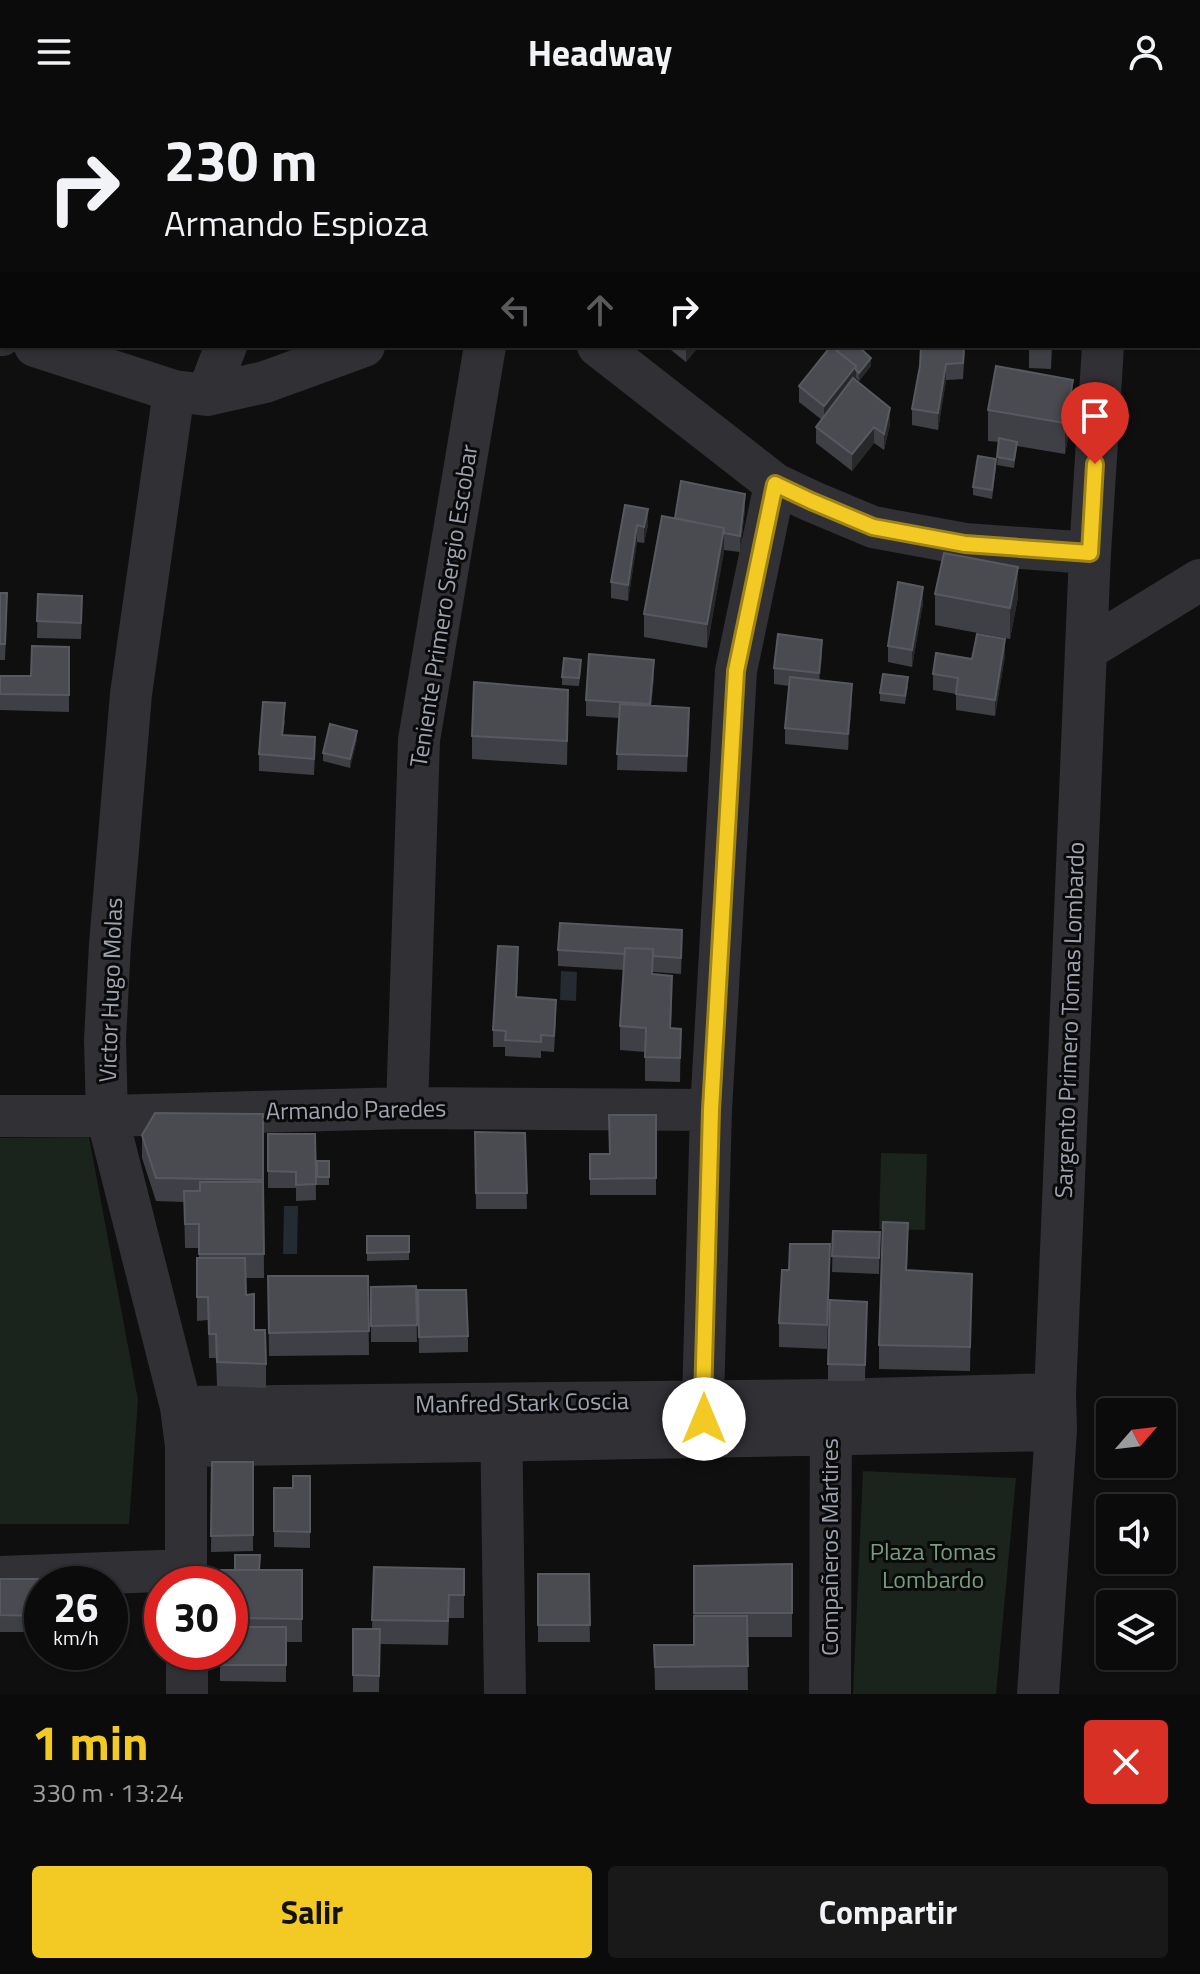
<!DOCTYPE html>
<html lang="es">
<head>
<meta charset="utf-8">
<style>
  body { margin:0; font-family:"Titillium Web",sans-serif; background:#19191a; color:#f1f3f6; height:100vh; display:flex; flex-direction:column; font-size:30px; white-space:nowrap }
  * { box-sizing:border-box; margin:0 }
  p { font-size:26px; color:#9a9b9d }
  .icon { flex:none; width:44px; height:44px; fill:none; stroke:currentColor; stroke-width:2; stroke-linecap:round; stroke-linejoin:round }
  .map { position:relative; height:1590px; overflow:hidden }
  .details { display:flex; flex-direction:column; background:#0b0b0c; flex:1 }
  .details>* { flex:none }
  .guide { position:absolute; left:0px; top:0px; width:1200px; height:244px; box-shadow:0 2px 6px #0004,0 0 0 2px #2b2b2d; background:#0b0b0c; color:#f1f3f6; overflow:hidden }
  .needle { width:52px; rotate:62deg }
  .buttons { position:absolute; left:1096px; top:1294px; display:grid; gap:16px }
  .buttons a { display:grid; place-items:center; width:80px; height:80px; border-radius:8px; background:#0b0b0c; box-shadow:0 2px 6px #0004,0 0 0 2px #2b2b2d; font-size:40px }
  .speed { position:absolute; left:24px; top:1462px; display:flex; gap:16px; font-size:40px; font-weight:700; text-align:center }
  .speed>* { display:grid; place-content:center; width:104px; height:104px; border-radius:50%; background:#0b0b0c; box-shadow:0 2px 6px #0004,0 0 0 2px #2b2b2d; line-height:1 }
  .speed small { font-size:20px; font-weight:400 }
  .speed .limit { border:12px solid #d22; background:#fff; color:#111 }
  .pin { position:absolute; display:grid; place-items:center; width:68px; height:68px; color:#fff; margin:-82px -34px; border-radius:50% 50% 50% 0; rotate:-45deg; box-shadow:0 0 8px #0007 }
  .pin .icon { rotate:45deg }
  .me { position:absolute; width:88px; margin:-44px; rotate:0deg; stroke-linejoin:round; filter:drop-shadow(0 0 6px #0008) }
  .turn { display:flex; align-items:center; gap:28px; height:168px; padding:0 32px; font-size:36px }
  .turn .icon { width:104px; height:104px; stroke-width:2.5 }
  .turn b { display:block; font-size:56px; line-height:68px }
  .lanes { display:flex; align-items:center; height:76px; padding:0 32px; background:#0003; justify-content:center; gap:40px; direction:ltr }
  .lanes .off { opacity:.35 }
  .round { display:grid; place-items:center; flex:none; width:84px; height:84px; border-radius:8px; background:#19191a }
  .summary { display:flex; align-items:center; justify-content:space-between; height:136px; padding:0 32px }
  h1 { font-size:48px; font-weight:700; line-height:60px; color:#f3ca23 }
  .button { display:flex; gap:16px; margin-top:auto; padding:16px 32px }
  .button a { flex:1; height:92px; border-radius:8px; background:#f3ca23; color:#111; font-size:32px; font-weight:700; line-height:92px; text-align:center }
  .button a+a { background:#19191a; color:#f1f3f6 }
  header { display:flex; justify-content:space-between; align-items:center; height:104px; padding:0 32px; background:#0b0b0c; font-size:36px; font-weight:700 }
  .map>svg:first-child { display:block }
  .green { fill:#1b231d }
  .water { fill:#252b33 }
  .lines { fill:none; stroke-linecap:round; stroke-linejoin:round }
  .minor { stroke:#303035; stroke-width:42 }
  .wall { fill:#3f4045 }
  .shaded-wall { fill:#28282b }
  .building { fill:#4a4b51; stroke:#575960; stroke-width:2 }
  .route-casing { stroke:#9e8317; stroke-width:20 }
  .route { stroke:#f3ca23; stroke-width:14 }
  .labels { text-anchor:middle; stroke-width:6; stroke-linejoin:round; paint-order:stroke }
  .street-label { font-size:24px; fill:#9fa3b1; stroke:#0a0a0b }
  .park-label { font-size:24px; fill:#769d7e; stroke:#0a0a0b }
</style>
</head>
<body>
<header><svg class="icon" aria-label="menu" viewBox="0 0 24 24"><path d="M4 6h16M4 12h16M4 18h16"/></svg>Headway<svg class="icon" aria-label="person" viewBox="0 0 24 24"><circle cx="12" cy="8" r="4"/><path d="M4 21q1-7 8-7t8 7"/></svg></header>
<div class="map">
<svg width="1200" height="1590" viewBox="0 0 1200 1590">
  <rect width="100%" height="100%" fill="#0f0f10"/>
  <path class="green" d="M89,1033L138,1296L129,1420H0V1034Z
    M881,1049L927,1050L925,1126L879,1125Z
    M863,1367L1016,1374L996,1590H853Z"/>
  <path class="water" d="M561,867L577,868L576,897L560,896Z
    M284,1102H298L297,1150H283Z"/>
  <g class="lines">
    <path class="minor" d="M1117,2V0
      M0,231H2
      M35,242L174,287L207,291L265,278L364,242
      M598,242L775,380L811,397L873,423L965,440L1090,449
      M174,287L131,590L110,840L105,936L107,1012L181,1303L186,1342V1480
      M207,291L226,242
      M1086,546L1200,476
      M407,1004L419,636L485,242
      M0,1012H107L407,1004L711,1006
      M181,1303L831,1296L1055,1290
      M501,1308L505,1590
      M705,1334L703,1297L711,1006L736,567L775,380
      M186,1342C476,1336 766,1334 1056,1326
      M0,1473L186,1466
      M187,1548V1590
      M830,1590L831,1305
      M1038,1590L1056,1326L1055,1290L1090,449L1103,242"/>
  </g>
  <path class="wall" d="M19,0H86V2H25Z
    M478,0H511V2H478Z
    M0,14H2V202L0,201Z
    M666,242H699L686,258Z
    M921,242H965L963,275L946,276L938,326L912,321V305L920,262Z
    M1029,242H1052L1051,265L1029,264Z
    M837,247L871,262L859,277L856,274V276L890,320L884,346L874,339L852,367L816,339V323L822,316L799,298V282Z
    M988,306H1073L1065,350L1017,342L1014,364L997,361L999,338L988,337Z
    M996,363L992,395L973,391V383Z
    M625,401L648,421L644,439L637,438L628,497L611,494V478Z
    M745,406L740,448L724,446L707,544L644,533V510L675,414Z
    M0,489L7,505L5,556H0Z
    M38,490L82,509L81,535L37,534Z
    M935,490L1018,493L1010,535L935,521Z
    M923,499L912,563L888,558V542Z
    M69,543V608L0,606V572H31Z
    M1005,551L995,612L956,606V590L933,586V570L972,555Z
    M822,552L819,577L852,596L848,646L785,640V624L789,582L774,580V564Z
    M581,564L579,582L562,581V573Z
    M654,572L651,602L689,620L687,668L617,666L619,614L586,612V596Z
    M908,582L905,600L880,597V589Z
    M568,610L567,661L472,655V632Z
    M285,616L283,631L315,650L314,671L259,667V650Z
    M357,635L350,664L323,657V649Z
    M682,842L681,870L653,868V870L672,896L671,924L681,925L680,978L645,977V948L620,946V922L624,866L558,862V846Z
    M518,859L517,893L556,912L554,948L541,947V954L505,952V943H493V926Z
    M263,1010L264,1174H245L246,1191L254,1226L266,1260V1284L217,1282L216,1254H209L208,1216L197,1217V1154H199V1144H185L184,1098L156,1097L142,1054V1031Z
    M656,1011V1091H590V1050H610Z
    M475,1028L525,1029L527,1105H476Z
    M268,1030H315L316,1096L296,1097V1084H268Z
    M317,1057H329V1081H317Z
    M833,1127L880,1128L879,1170L832,1168Z
    M367,1132H409V1156L367,1157Z
    M908,1142L907,1166L972,1170L970,1267L879,1265V1241Z
    M830,1164L827,1245L779,1243V1219L789,1166Z
    M268,1172H368L369,1251L269,1252Z
    M416,1182L417,1238H371V1183Z
    M418,1186L468,1232V1248L419,1249Z
    M867,1198L865,1277H828V1260Z
    M212,1358H253V1447L211,1448Z
    M310,1372V1444L274,1443V1384H293Z
    M792,1460V1533H747L748,1586H655L654,1541H694V1462Z
    M374,1463L464,1465V1514H449L448,1541L380,1540L379,1588H353V1525H372Z
    M259,1466H302V1538H286V1578L220,1577V1548H230V1480Z
    M538,1470H589L590,1538H538Z
    M0,1475L42,1480V1528H0Z"/>
  <path class="shaded-wall" d="M686,242H699L686,258Z
    M871,254V262L859,277V269Z
    M946,260V276L938,326V309Z
    M856,262V278L824,318V302Z
    M1073,276V306L1065,350V319Z
    M890,304V320L884,346V330Z
    M874,323V339L852,367V350Z
    M745,390V406L740,448V432Z
    M648,405V421L644,439V423Z
    M637,421V438L628,497V481Z
    M724,424V448L707,544V520Z
    M1018,463V493L1010,535V504Z
    M923,483V499L912,563V546Z
    M1005,535V551L995,612V596Z
    M822,536V552L819,585V569Z
    M654,556V572L650,616V600Z
    M852,580V596L848,646V630Z
    M357,627V635L350,664V655Z"/>
  <path class="building" d="M48,0H86L85,2H48Z
    M113,0H169L175,2H119Z
    M204,0H260L266,2H204Z
    M411,0H464L465,2H411Z
    M713,0H742L746,2H712Z
    M906,0H1026V2H906Z
    M0,14H2V33L0,32Z
    M0,40L2,41V72L0,71Z
    M0,86L2,87V124L0,123Z
    M0,130L2,131V186L0,185Z
    M831,242L856,262L824,302L799,282Z
    M841,242H858L871,254L859,269L856,266V262L837,247Z
    M921,242H964L963,259L946,260L938,309L912,305L920,262Z
    M996,262L1073,276L1065,319L988,306Z
    M853,274L890,304L884,330L874,323L852,350L816,323Z
    M999,334L1017,338L1014,356L997,353Z
    M978,352L996,355L992,386L973,383Z
    M681,377L745,390L740,432L724,429V424L675,414Z
    M625,401L648,405L644,423L637,421L628,481L611,478Z
    M662,412L724,424L707,520L644,510Z
    M944,449L1018,463L1010,504L935,490Z
    M898,478L923,483L912,546L888,542Z
    M0,489H7L5,540H0Z
    M38,490L82,492L81,519L37,517Z
    M778,530L822,536L819,569L774,564Z
    M977,530L1005,535L995,596L956,590L958,574L933,570L936,549L972,555Z
    M32,542L69,543V591L0,590V572H31Z
    M589,550L654,556L650,600L586,596Z
    M564,554L581,556L579,574L562,573Z
    M883,570L908,573L905,592L880,589Z
    M790,573L852,580L848,630L785,624Z
    M474,578L568,586L567,637L472,632Z
    M263,598L285,599L282,631L315,633L314,655L259,650Z
    M620,600L689,604L687,652L617,650Z
    M330,620L357,627L350,655L323,649Z
    M560,819L682,826L681,854L653,852V845L625,844V850L558,846Z
    M498,842L518,843L516,893L556,896L554,932L541,931V938L505,936L506,927L493,926Z
    M625,844L653,845L652,870L672,872L670,924L681,925L680,954L645,953L646,924L620,922Z
    M155,1009L263,1010V1076L156,1074L142,1031Z
    M609,1011H656V1074L590,1075V1050H610Z
    M475,1028L525,1029L527,1089H476Z
    M268,1030H315L316,1080L296,1081V1068L268,1067Z
    M317,1057H329V1073H317Z
    M200,1078H263L264,1150H199V1120H185L184,1087H200Z
    M883,1118L908,1119L906,1166L972,1170L970,1243L879,1241Z
    M833,1127L880,1128L879,1154L832,1152Z
    M367,1132H409V1148L367,1149Z
    M790,1140H830L827,1221L779,1219L782,1166H789Z
    M197,1154H245L246,1191L254,1190V1226H265L266,1260L217,1258L216,1230H209L208,1193H197Z
    M268,1172H368L369,1227L269,1229Z
    M416,1182L417,1221L371,1222V1183Z
    M418,1186H466L468,1232L419,1233Z
    M830,1196L867,1198L865,1261L828,1260Z
    M212,1358H253V1431L211,1432Z
    M293,1372H310V1428L274,1427V1384H293Z
    M235,1451H260L259,1466H235Z
    M792,1460V1509H694V1462Z
    M374,1463L464,1465V1491H449L448,1517L372,1516Z
    M221,1466H302V1515L230,1514V1480H221Z
    M538,1470H589L590,1521H538Z
    M0,1475H47V1480H42V1512L0,1511Z
    M694,1512H747L748,1562L655,1563L654,1541H694Z
    M230,1523H286V1561H220V1548H230Z
    M353,1525H380L379,1572L353,1571Z"/>
  <g class="lines">
    <defs>
      <path id="route" d="M704,1315L703,1297L711,1006L736,567L775,380L811,397L873,423L965,440L1090,449L1095,360"/>
    </defs>
    <use href="#route" class="route-casing"/>
    <use href="#route" class="route"/>
  </g>
  <g class="labels">
    <g class="street-label">
      <text transform="translate(444 502) rotate(-81)" y="8">Teniente Primero Sergio Escobar</text>
      <text transform="translate(111 886) rotate(-88)" y="8">Victor Hugo Molas</text>
      <text transform="translate(1070 916) rotate(-88)" y="8">Sargento Primero Tomas Lombardo</text>
      <text transform="translate(356 1006) rotate(-1)" y="8">Armando Paredes</text>
      <text transform="translate(522 1299) rotate(-1)" y="8">Manfred Stark Coscia</text>
      <text transform="translate(830 1443) rotate(-90)" y="8">Compañeros Mártires</text>
    </g>
    <g class="park-label">
      <text x="933" y="1456">Plaza Tomas<tspan x="933" dy="28">Lombardo</tspan></text>
    </g>
  </g>
</svg>
<div class="buttons">
<a><svg class="needle" viewBox="-14 -14 28 28"><path d="M0-13l5 13h-10z" fill="#e53935"/><path d="M0 13l5-13h-10z" fill="#9a9b9d"/></svg></a>
<a><svg class="icon" aria-label="sound" viewBox="0 0 24 24"><path d="M4 9h4l5-4v14l-5-4H4zM17 9q2 3 0 6"/></svg></a>
<a><svg class="icon" aria-label="layers" viewBox="0 0 24 24"><path d="M12 4l9 5-9 5-9-5zM3 14l9 5 9-5"/></svg></a>
</div>
<div class="speed"><div>26<small>km/h</small></div><div class="limit">30</div></div>
<div class="pin" style="left:1095px;top:360px;background:#d93025"><svg class="icon" aria-label="arrive" viewBox="0 0 24 24"><path d="M6 21V4h12l-3 4 3 4H6"/></svg></div>
<svg class="me" style="left:704px;top:1315px" viewBox="-20 -20 40 40"><circle r="19" fill="#fff"/><path d="M0-13L10 11 0 6-10 11z" fill="#f3ca23"/></svg>
<div class="guide">
<div class="turn"><svg class="icon" aria-label="right" viewBox="0 0 24 24"><path d="M7 20v-9h11M14 6l5 5-5 5"/></svg><div><b>230 m</b>Armando Espioza</div></div>
<div class="lanes"><svg class="icon off" aria-label="left" viewBox="0 0 24 24"><path d="M17 20v-9H6M10 6l-5 5 5 5"/></svg><svg class="icon off" aria-label="ahead" viewBox="0 0 24 24"><path d="M12 20V5M6 11l6-6 6 6"/></svg><svg class="icon" aria-label="right" viewBox="0 0 24 24"><path d="M7 20v-9h11M14 6l5 5-5 5"/></svg></div>
</div>
</div>
<section class="details">
<div class="summary"><div><h1>1 min</h1><p>330 m · 13:24</p></div><a class="round" style="background:#d93025;color:#fff"><svg class="icon" aria-label="close" viewBox="0 0 24 24"><path d="M6 6l12 12M18 6L6 18"/></svg></a></div>
<div class="button"><a>Salir</a><a>Compartir</a></div>
</section>
</body>
</html>
